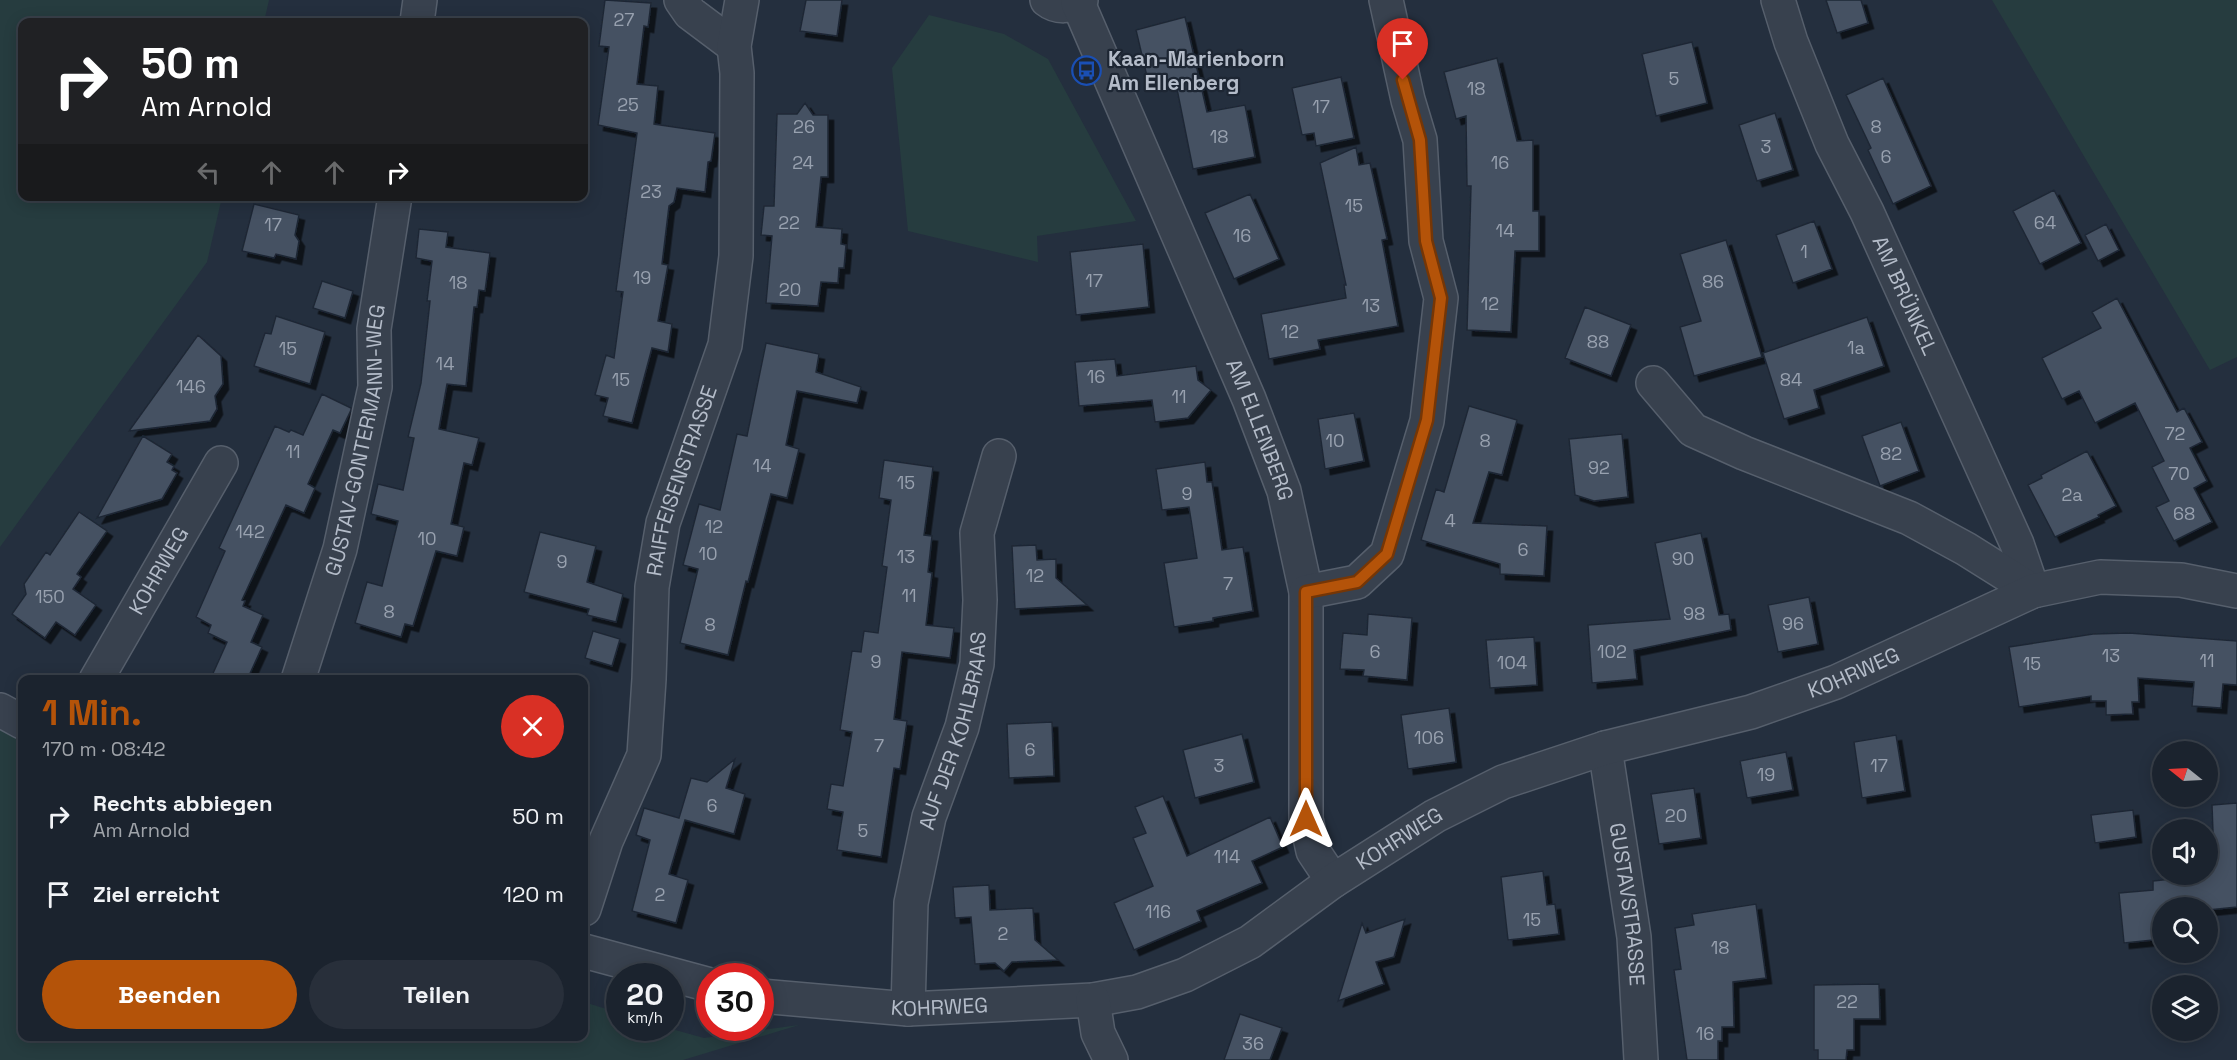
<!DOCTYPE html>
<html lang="de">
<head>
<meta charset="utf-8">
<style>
  body { margin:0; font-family:"Space Grotesk",sans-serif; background:#282f3a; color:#f1f3f6; height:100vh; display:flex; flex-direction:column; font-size:22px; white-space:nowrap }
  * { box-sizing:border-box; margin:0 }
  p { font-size:20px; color:#a0a4aa }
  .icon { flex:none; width:33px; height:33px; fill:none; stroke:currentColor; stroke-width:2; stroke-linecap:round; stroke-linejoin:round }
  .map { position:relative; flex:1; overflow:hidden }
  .sheet { position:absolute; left:18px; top:675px; width:570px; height:366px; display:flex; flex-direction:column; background:#1b232e; border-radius:12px; box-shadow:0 3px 15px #0003,0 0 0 2px #39404a }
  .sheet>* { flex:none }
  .guide { position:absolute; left:18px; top:18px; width:570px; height:183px; border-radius:12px; box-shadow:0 3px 15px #0003,0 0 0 2px #39404a; background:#202124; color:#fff; overflow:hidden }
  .needle { width:39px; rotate:288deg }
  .buttons { position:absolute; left:2152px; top:741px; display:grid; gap:12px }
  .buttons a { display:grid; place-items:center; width:66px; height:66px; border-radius:50%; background:#1b232e; box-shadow:0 3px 15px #0003,0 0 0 2px #39404a; font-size:30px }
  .speed { position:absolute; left:606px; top:963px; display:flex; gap:12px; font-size:30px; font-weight:700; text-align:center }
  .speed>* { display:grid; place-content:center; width:78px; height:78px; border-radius:50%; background:#1b232e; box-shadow:0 3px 15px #0003,0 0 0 2px #39404a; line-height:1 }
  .speed small { font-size:15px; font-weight:400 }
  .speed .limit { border:9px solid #d22; background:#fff; color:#111 }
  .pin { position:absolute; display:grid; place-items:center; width:51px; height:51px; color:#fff; margin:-62px -26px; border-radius:50% 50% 50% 0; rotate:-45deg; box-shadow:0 0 6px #0007 }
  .pin .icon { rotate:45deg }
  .me { position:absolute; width:66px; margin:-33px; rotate:0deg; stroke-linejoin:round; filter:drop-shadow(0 0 4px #0008) }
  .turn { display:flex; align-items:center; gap:21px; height:126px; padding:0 24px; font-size:27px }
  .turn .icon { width:78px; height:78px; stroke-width:2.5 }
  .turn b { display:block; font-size:42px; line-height:51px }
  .lanes { display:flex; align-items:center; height:57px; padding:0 24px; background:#0003; justify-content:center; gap:30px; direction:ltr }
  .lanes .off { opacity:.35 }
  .round { display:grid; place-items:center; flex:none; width:63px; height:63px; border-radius:32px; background:#282f3a }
  .overview { display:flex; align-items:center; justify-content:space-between; height:102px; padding:0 24px }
  h1 { font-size:36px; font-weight:700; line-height:45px; color:#b45309 }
  .cta { display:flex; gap:12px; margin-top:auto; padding:12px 24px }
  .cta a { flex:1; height:69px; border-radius:36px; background:#b45309; color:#fff; font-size:24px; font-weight:700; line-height:69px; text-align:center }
  .cta a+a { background:#282f3a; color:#f1f3f6 }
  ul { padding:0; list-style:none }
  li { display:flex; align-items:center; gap:18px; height:78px; padding:0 24px }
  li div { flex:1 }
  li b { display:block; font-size:22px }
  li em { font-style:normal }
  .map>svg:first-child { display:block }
  .green { fill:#263c3f }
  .building { fill:#455162; stroke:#1f2835; stroke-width:1.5; filter:url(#shadow) }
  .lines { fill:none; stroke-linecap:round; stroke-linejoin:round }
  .minor-casing { stroke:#565f6c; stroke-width:36 }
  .minor { stroke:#38414e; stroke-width:33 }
  .route-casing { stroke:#753606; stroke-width:15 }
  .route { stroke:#b45309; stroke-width:10 }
  .labels { text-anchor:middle; stroke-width:4.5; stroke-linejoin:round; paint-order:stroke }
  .number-label { font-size:18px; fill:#98a1af }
  .poi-label { font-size:21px; font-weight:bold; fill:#b4bcc9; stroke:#1d2633; text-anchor:start }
  .street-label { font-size:21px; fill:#b4bcc9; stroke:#1d2633 }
</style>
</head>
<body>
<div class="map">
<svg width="2237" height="1060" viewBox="0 0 2237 1060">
  <defs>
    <filter id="shadow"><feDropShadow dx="5.5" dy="5.5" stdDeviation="0" flood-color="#0009"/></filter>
  </defs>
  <rect width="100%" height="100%" fill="#242f3e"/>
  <path class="green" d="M0,0H269L264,22H22V196L222,197L207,262L0,547Z
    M1992,0H2237V357L2210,370Z
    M929,15L1004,34L1048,59L1136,221L1037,236L1038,262L908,231L892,68Z
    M0,729L22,742V1036H584V1002L619,1013L620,1028H668L704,1038L799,1025L683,1060H0Z"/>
  <path class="building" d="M605,0L651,3L648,27L644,26L637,84L658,86L654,124L715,133L711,161L708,162L705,192L677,188L674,202L669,206L662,264L668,265L658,321L672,324L668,352L652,348L632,423L603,416L608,398L595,395L606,355L614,358L623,292L616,291L637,133L598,125L609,47L599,46Z
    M806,0H842L837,36L800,31Z
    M1826,0H1861L1868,23L1837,33Z
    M1185,17L1207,112L1245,105L1255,157L1193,169L1175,79L1149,85L1136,30Z
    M1692,42L1707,103L1656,116L1642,54Z
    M1497,58L1517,141L1533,140V211H1539V251H1515L1511,332L1467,330L1471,186H1467L1466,116L1456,119L1444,72Z
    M1341,77L1354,138L1316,146L1314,133L1302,135L1292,88Z
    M1883,78L1931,186L1893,204L1868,150L1871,148L1846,95Z
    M805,103L813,115H828V177H821L816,227L842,229L841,244L846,245L844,268H839L838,283L821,282L818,306L766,303L772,236L761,235L764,206H774L777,114H797Z
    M1775,113L1793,170L1757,181L1739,125Z
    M1356,147L1359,165L1370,163L1387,239L1382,240L1398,326L1318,340L1320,349L1269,359L1261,314L1346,298L1344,285H1346L1320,163Z
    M2054,190L2081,243L2040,264L2013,211Z
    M1250,194L1279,259L1234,279L1205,213Z
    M254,204L299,215L295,235L299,241L296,259L276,254L274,258L242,251Z
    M1814,221L1832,269L1793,283L1776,235Z
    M2106,224L2119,250L2098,261L2085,235Z
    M419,229L448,232L446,247L490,253L485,291L479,290L477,307H474L466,386L447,384L439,429L479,438L472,465L464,463L451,524L464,527L457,556L436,551L413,626L405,624L401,637L355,623L367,582L382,586L398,521L371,514L378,484L403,490L414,438L408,437L421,383L430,301H427L432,261L416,258Z
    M1726,240L1762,357L1694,376L1680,327L1701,321L1680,254Z
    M1143,244L1149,307L1076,315L1070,252Z
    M322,281L353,291L345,318L313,308Z
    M2117,298L2177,412L2184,408L2202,442L2190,448L2207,481L2194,488L2212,522L2174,541L2156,507L2169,501L2152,467L2164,461L2135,403L2095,423L2079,391L2062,399L2042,358L2101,328L2092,312Z
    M1585,307L1631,325L1611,376L1565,358Z
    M276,316L325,332L310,384L254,366L265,333L271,334Z
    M1867,317L1884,366L1814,390L1819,408L1784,419L1763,353Z
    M198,335L221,356L223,384L215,396L217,409L210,421L129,431Z
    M766,343L819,354L816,372L861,387L857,403L797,391L786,445L799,449L787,498L771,494L748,582L746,581L728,655L680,643L698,569L683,565L699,504L720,510L737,434L747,436Z
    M1115,359L1117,376L1196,366L1198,380L1211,390L1188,418L1155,422L1152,400L1079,406L1075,362Z
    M322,394L351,408V410L340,433L333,430L308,484L315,488L304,513L286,505L242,600L245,601L243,606L263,615L251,642L262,647L247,680H210L227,642L208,633L211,625L196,617L225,551L219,548L275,426L289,432L291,430L303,435Z
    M1469,406L1517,420L1502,475L1489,472L1473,523L1547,526L1544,576L1500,574V564L1421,540L1436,489L1444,492Z
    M1354,413L1364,461L1325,469L1318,419Z
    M1901,422L1919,471L1880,486L1862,436Z
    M1622,434L1628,497L1594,501L1575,495L1569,439Z
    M143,436L172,454L167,462L174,466L172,470L177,473L162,499L97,518Z
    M2087,451L2116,506L2098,515L2099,517L2055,537L2028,485L2042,478L2041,475Z
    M884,460L933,467L924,535L932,536L928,572L932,573L926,625L954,628L950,658L902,652L894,719L907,721L900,769L894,768L881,857L837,850L843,812L827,809L831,784L843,786L852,732L840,730L852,651L861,652L864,631L878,633L887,567L882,566L891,500L879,498Z
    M1205,462L1207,482H1212L1222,550L1243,547L1253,611L1213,618V621L1174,627L1164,563L1197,558L1189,507L1162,510L1156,469Z
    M79,512L107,531L77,574L81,577L73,589L96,605L75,635L56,622L45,638L12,614L26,594L24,584L46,552L50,555Z
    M540,532L596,546L587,582L623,594L616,622L587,615L589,609L524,592Z
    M1701,533L1719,615L1729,614L1731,630L1634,650L1637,679L1592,683L1588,625L1670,619L1655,543Z
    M1036,545L1037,560L1056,559V578L1087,605L1015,609L1012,546Z
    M1809,597L1818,644L1778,652L1768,605Z
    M1368,614L1412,618L1407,680L1363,676L1364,670L1340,669L1343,633L1367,635Z
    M593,631L620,639L612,666L585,658Z
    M2129,633L2237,641V685L2223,684L2221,708L2192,706L2194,682L2138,678L2139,702H2132L2133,714L2106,715V701H2091V696L2019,707L2009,647L2093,634Z
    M1534,637L1537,685L1490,688L1486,640Z
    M1449,708L1456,762L1408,769L1401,715Z
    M1052,722L1054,776L1009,778L1007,724Z
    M1242,734L1254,782L1195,798L1183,750Z
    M1896,735L1905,791L1862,798L1854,742Z
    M1786,752L1793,790L1747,798L1740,761Z
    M735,759L726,788L745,794L734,834L685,820L669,874L688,880L676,923L632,911L650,840L636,835L644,808L679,818L691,778L707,782Z
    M1694,788L1701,838L1659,844L1651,794Z
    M1163,796L1187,856L1270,817L1283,847L1252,861L1262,883L1197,911L1201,921L1134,950L1114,903L1153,886L1133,838L1146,833L1135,807Z
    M2237,803V907L2208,910V908H2163V939L2124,943L2119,893L2153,890V881L2208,875V860H2214L2212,805Z
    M2133,810L2136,837L2095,843L2091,815Z
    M1543,871L1547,905L1555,904L1559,934L1508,940L1501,877Z
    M989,885L990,910L1033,908L1035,940L1058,960L1012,962L1004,971L995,963L975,964L971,917L955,918L953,887Z
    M1756,904L1766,978L1733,982L1734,1027H1722V1041H1718V1060H1687L1674,970L1681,969L1675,928L1694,925L1692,914Z
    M1405,919L1394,957L1376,962L1384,984L1338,1001L1362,923L1366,933Z
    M1879,984L1880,1019H1854V1050H1847L1846,1060H1818V1050H1814V985Z
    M1240,1014L1282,1028L1270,1060H1224Z"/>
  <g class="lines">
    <defs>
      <g id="minor">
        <path d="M681,0L690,13L734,46"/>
        <path d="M1047,0C1057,8 1071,7 1081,0"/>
        <path id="s1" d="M1778,0L1791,42L1832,144L1867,212L2017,544L2033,591"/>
        <path id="s2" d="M1078,3L1249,399L1284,491L1306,592V819L1313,851L1333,881"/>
        <path d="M417,22L420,0"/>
        <path d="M1653,383L1693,430L1744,453L1909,518L1966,549L2033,591"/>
        <path d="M1306,592L1357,582L1387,554L1427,421L1441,298L1426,241L1420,140L1408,100L1386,0"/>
        <path id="s3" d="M96,680L221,463"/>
        <path id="s4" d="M298,680L340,549L375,387L374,329L395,196"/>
        <path d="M0,710L22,722"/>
        <path id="s5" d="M1605,748L1634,937L1641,1060"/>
        <path id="s6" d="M584,909L606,841L644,755L649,679L652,587L663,523L725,345L736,256L737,73L734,46L742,0"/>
        <path d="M584,951L710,985"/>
        <path id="s7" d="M760,996L908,1009L1093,1000L1137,992L1185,975L1250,942L1333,881L1435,816L1503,782L1605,748L1751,712L1836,682L2033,591L2100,577L2181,580L2237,591"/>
        <path d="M1093,1000L1098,1033L1111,1060"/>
        <path id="s8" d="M908,1009L911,903L929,817L962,727L977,664L980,600L977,533L999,456"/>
      </g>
    </defs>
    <use href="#minor" class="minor-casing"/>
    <use href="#minor" class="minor"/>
  </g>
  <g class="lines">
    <defs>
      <path id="route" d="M1306,819V592L1357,582L1387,554L1427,420L1441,298L1426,241L1420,140L1403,80"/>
    </defs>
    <use href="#route" class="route-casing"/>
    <use href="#route" class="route"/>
  </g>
  <defs>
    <symbol id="bus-ring" viewBox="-11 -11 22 22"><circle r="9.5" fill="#1d2633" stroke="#1a4fb4" stroke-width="1.5"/><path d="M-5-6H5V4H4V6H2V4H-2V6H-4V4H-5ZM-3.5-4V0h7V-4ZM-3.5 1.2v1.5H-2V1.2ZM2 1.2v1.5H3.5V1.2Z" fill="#1a4fb4"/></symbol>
  </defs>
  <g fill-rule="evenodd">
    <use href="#bus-ring" x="1070" y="54" width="33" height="33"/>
  </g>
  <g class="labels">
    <g class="number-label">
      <text x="624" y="26">27</text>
      <text x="1674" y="85">5</text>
      <text x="1476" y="95">18</text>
      <text x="628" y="111">25</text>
      <text x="1321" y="113">17</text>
      <text x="804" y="133">26</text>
      <text x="1876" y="133">8</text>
      <text x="1219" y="143">18</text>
      <text x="1766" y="153">3</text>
      <text x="1886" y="163">6</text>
      <text x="803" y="169">24</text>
      <text x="1500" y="169">16</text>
      <text x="651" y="198">23</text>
      <text x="1354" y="212">15</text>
      <text x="789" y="229">22</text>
      <text x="2045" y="229">64</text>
      <text x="273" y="231">17</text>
      <text x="1505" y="237">14</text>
      <text x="1242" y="242">16</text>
      <text x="1804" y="258">1</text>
      <text x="642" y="284">19</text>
      <text x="1094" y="287">17</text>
      <text x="1713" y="288">86</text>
      <text x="458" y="289">18</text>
      <text x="790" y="296">20</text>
      <text x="1490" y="310">12</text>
      <text x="1371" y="312">13</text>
      <text x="1290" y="338">12</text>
      <text x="1598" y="348">88</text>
      <text x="1856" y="354">1a</text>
      <text x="288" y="355">15</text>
      <text x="445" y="370">14</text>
      <text x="1096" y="383">16</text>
      <text x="621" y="386">15</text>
      <text x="1791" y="386">84</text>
      <text x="191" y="393">146</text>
      <text x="1179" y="403">11</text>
      <text x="2175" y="440">72</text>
      <text x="1335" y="447">10</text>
      <text x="1485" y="447">8</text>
      <text x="293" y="458">11</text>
      <text x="1891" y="460">82</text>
      <text x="762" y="472">14</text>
      <text x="1599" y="474">92</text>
      <text x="2179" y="480">70</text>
      <text x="906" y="489">15</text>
      <text x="1187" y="500">9</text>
      <text x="2072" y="501">2a</text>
      <text x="2184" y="520">68</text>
      <text x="1450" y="527">4</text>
      <text x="714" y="533">12</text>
      <text x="250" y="538">142</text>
      <text x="427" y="545">10</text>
      <text x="1523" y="556">6</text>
      <text x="708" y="560">10</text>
      <text x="906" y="563">13</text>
      <text x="1683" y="565">90</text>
      <text x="562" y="568">9</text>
      <text x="1035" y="582">12</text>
      <text x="1228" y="590">7</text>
      <text x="909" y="602">11</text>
      <text x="50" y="603">150</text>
      <text x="389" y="618">8</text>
      <text x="1694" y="620">98</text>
      <text x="1793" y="630">96</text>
      <text x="710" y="631">8</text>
      <text x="1375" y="658">6</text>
      <text x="1612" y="658">102</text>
      <text x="2111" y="662">13</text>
      <text x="2207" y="667">11</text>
      <text x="876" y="668">9</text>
      <text x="1512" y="669">104</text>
      <text x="2032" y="670">15</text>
      <text x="1429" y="744">106</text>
      <text x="879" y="752">7</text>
      <text x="1030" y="756">6</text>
      <text x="1219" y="772">3</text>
      <text x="1879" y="772">17</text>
      <text x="1766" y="781">19</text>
      <text x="712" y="812">6</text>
      <text x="1676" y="822">20</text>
      <text x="863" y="837">5</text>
      <text x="1227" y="863">114</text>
      <text x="660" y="901">2</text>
      <text x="1158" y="918">116</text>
      <text x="1532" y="926">15</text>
      <text x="1003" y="940">2</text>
      <text x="1720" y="954">18</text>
      <text x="1847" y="1008">22</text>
      <text x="1705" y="1040">16</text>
      <text x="1253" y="1050">36</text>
    </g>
    <g class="poi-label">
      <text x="1108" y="66">Kaan-Marienborn<tspan x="1108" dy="24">Am Ellenberg</tspan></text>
    </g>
    <g class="street-label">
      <text dy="7" stroke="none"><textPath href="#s1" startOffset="322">AM BRÜNKEL</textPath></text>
      <text dy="7" stroke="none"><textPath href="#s2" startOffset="464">AM ELLENBERG</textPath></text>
      <text dy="7" stroke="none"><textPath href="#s4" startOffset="248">GUSTAV-GONTERMANN-WEG</textPath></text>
      <text dy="7" stroke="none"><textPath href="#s6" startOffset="444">RAIFFEISENSTRASSE</textPath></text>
      <text dy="7" stroke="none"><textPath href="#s3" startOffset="126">KOHRWEG</textPath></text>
      <text dy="7" stroke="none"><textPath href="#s7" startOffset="1170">KOHRWEG</textPath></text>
      <text dy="7" stroke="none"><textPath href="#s8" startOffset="284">AUF DER KOHLBRAAS</textPath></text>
      <text dy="7" stroke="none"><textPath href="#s7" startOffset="684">KOHRWEG</textPath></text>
      <text dy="7" stroke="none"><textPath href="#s5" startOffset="158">GUSTAVSTRASSE</textPath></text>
      <text dy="7" stroke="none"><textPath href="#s7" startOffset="180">KOHRWEG</textPath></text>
    </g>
  </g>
</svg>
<div class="buttons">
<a><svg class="needle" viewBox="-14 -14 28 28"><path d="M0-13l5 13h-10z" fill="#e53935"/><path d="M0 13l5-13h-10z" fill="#a0a4aa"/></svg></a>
<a><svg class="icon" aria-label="sound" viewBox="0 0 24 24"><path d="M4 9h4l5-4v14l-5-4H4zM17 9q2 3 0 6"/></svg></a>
<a><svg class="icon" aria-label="search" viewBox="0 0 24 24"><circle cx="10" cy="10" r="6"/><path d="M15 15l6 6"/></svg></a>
<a><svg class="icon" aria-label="layers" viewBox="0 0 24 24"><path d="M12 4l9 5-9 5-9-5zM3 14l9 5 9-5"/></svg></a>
</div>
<div class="speed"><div>20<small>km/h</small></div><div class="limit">30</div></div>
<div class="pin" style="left:1403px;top:80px;background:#d93025"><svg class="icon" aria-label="arrive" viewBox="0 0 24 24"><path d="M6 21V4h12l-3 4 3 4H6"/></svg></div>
<svg class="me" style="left:1306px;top:819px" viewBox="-20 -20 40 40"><path d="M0-17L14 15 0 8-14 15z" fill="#b45309" stroke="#fff" stroke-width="4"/></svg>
<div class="guide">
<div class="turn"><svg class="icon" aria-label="right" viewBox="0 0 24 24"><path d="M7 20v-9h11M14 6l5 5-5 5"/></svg><div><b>50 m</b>Am Arnold</div></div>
<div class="lanes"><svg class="icon off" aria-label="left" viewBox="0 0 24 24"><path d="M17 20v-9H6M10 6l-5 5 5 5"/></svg><svg class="icon off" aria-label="ahead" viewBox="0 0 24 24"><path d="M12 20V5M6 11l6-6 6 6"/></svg><svg class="icon off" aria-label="ahead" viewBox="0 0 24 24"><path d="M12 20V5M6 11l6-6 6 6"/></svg><svg class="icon" aria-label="right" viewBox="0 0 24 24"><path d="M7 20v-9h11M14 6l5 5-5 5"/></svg></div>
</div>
<section class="sheet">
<div class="overview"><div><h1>1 Min.</h1><p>170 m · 08:42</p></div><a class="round" style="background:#d93025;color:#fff"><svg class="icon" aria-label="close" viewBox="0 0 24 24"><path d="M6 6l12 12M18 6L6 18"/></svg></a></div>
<ul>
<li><svg class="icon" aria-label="right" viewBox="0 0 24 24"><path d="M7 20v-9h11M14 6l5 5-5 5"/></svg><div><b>Rechts abbiegen</b><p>Am Arnold</p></div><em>50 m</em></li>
<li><svg class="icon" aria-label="arrive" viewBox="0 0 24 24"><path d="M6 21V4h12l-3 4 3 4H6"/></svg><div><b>Ziel erreicht</b></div><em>120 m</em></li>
</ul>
<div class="cta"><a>Beenden</a><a>Teilen</a></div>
</section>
</div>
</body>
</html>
